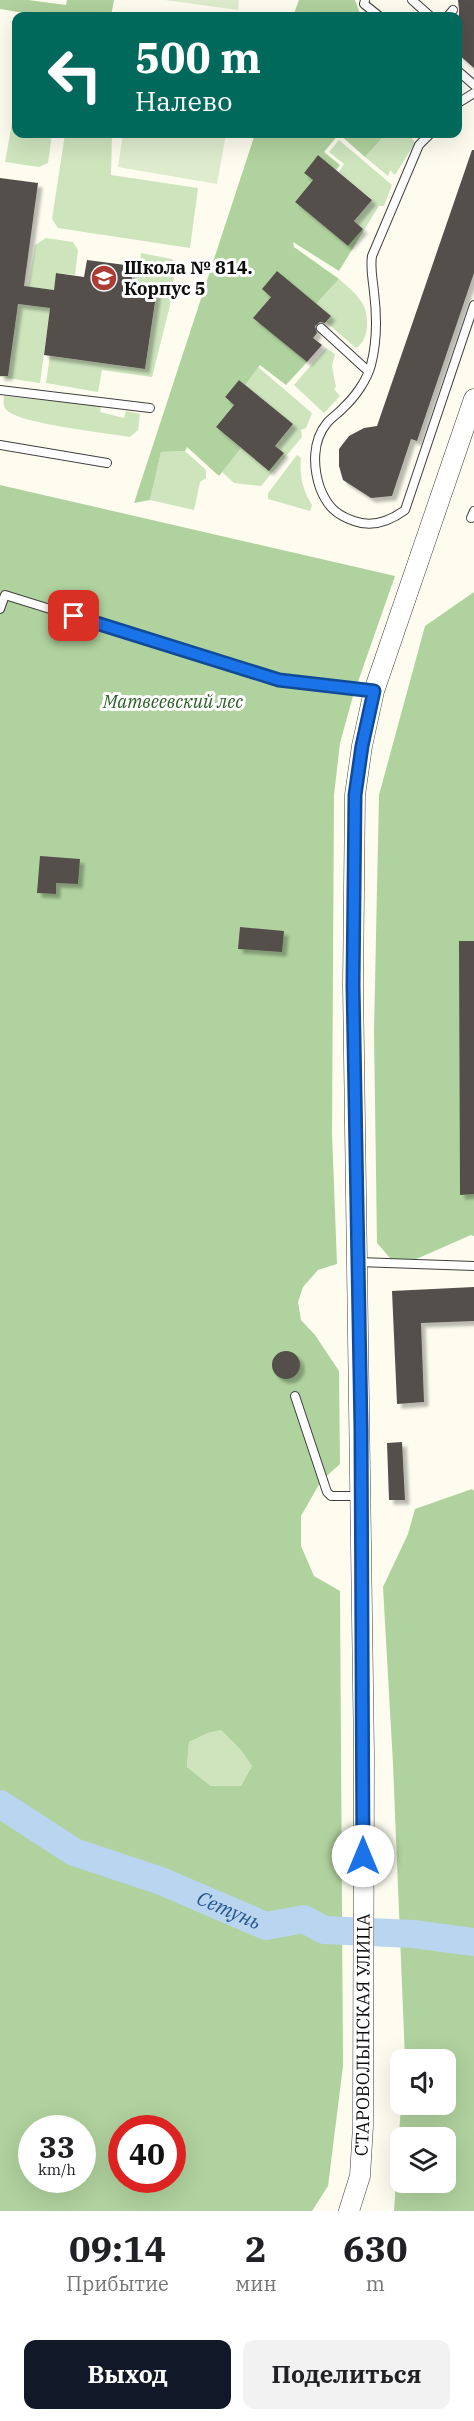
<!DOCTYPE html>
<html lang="ru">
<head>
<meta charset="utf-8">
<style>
  body { margin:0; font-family:"IBM Plex Serif",serif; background:#f2f2f2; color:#202124; height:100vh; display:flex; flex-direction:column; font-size:22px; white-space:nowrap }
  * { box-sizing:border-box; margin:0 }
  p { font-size:20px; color:#757577 }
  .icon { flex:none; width:33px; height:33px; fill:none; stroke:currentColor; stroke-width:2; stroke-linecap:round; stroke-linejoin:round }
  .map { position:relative; height:2211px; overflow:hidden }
  .sheet { display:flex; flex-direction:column; background:#fff; flex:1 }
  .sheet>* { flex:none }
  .top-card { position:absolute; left:12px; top:12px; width:450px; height:126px; border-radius:12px; box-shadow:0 6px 24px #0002; background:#00695c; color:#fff; overflow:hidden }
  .controls { position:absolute; left:390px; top:2049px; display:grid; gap:12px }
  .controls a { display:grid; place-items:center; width:66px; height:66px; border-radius:12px; background:#fff; box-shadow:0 6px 24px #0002; font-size:30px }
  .speed { position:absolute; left:18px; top:2115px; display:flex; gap:12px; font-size:30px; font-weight:700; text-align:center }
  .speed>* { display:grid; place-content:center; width:78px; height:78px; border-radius:50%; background:#fff; box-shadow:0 6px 24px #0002; line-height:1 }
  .speed small { font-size:15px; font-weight:400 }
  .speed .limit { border:9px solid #d22; background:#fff; color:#111 }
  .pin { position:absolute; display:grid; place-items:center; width:51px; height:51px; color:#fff; margin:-26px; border-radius:12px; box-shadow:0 3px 9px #0006 }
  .me { position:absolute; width:66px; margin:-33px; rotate:0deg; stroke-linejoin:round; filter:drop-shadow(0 0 4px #0008) }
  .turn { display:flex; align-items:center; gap:21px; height:126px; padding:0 24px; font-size:27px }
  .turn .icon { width:78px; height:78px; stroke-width:2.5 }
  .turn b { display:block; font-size:42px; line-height:51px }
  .eta { display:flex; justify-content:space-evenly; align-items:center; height:102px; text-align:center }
  .eta b { font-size:36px; font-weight:700; line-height:42px }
  .cta { display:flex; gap:12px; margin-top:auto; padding:12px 24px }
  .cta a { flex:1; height:69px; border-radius:12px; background:#111827; color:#fff; font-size:24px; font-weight:700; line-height:69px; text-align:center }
  .cta a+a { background:#f2f2f2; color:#202124 }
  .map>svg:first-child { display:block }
  .green { fill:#cde4bd }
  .forest { fill:#b0d29e; fill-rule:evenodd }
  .pitch { fill:#deeccd }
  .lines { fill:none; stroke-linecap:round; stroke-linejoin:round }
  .river { stroke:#bad5ef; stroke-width:28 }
  .building { fill:#544f4b; filter:url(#shadow) }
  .service-casing { stroke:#404040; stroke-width:10 }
  .tertiary-casing { stroke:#404040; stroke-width:21 }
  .service { stroke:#fff; stroke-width:8 }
  .tertiary { stroke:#fff; stroke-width:20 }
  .route-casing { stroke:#114b97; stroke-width:15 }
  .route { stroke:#1a73e8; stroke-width:10 }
  .labels { text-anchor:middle; stroke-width:6; stroke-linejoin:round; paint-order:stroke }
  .poi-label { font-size:18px; font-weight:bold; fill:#0d0d0d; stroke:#fff; text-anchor:start }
  .park-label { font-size:18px; font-style:italic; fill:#2b5d25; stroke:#fff }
  .street-label { font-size:18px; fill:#0d0d0d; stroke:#fff }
  .water-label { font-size:20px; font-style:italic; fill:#255690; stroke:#fff }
</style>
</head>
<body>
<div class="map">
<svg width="474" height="2211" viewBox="0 0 474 2211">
  <defs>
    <filter id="shadow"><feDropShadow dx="4.5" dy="4.5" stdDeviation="1.5" flood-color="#0004"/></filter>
  </defs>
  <rect width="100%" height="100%" fill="#fdfcef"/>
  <path class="green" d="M16,102V134H52L48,163L39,167L5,162Z
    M65,134H112L111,175L198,188L190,248L58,228L52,219Z
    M386,134H409L415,143L395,175L390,170L388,176L365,157Z
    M339,140L392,185L384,206H379L364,230L354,221L372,199L339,172L344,164L329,152Z
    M46,238L73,242L78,250L75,275L57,273L54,290L28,287L35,245Z
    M141,253L172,259L176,264L170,305L152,377L102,370L98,392L46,383L50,356L145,369L157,290L137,286Z
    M339,279C348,287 361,297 365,309C369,322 368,341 356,348L326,322L331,316L316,304Z
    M18,304L50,308L40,383L0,377V368Z
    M326,348L335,354L332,366L336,387L334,389L340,396L324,413L294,385Z
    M258,367L312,413L306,428L301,430L302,437L261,486L234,483L222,472L241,448L284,453L275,446L293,424L245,385Z
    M4,396L101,406L100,412L124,418L126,411L140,414L138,430L130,437C106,433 25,424 9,412C3,408 3,402 4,396Z
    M185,451L206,470V478L200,482L194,510L150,500L161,452Z
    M297,455L301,458C299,475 303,491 312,505L310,511L268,499V493Z
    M221,1730L240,1749L252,1766L241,1786H211L187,1767L189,1742L208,1733Z"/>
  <path class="forest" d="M0,0H28L66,5L67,0H114L111,16H42L0,9Z
    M299,0H355L361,16H293Z
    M255,134H380L384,136L365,157L339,134L324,152L340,165L336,170L318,155L304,173L313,180L295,202L348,246L363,229L364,230L339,271L293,242L294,247L339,279L316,304L277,272L271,297L254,318L307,362L286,385L260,365L245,385L239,380L225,397L234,405L216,427L241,448L219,476L187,447L185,451L161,452L150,500L134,503Z
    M0,485L395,576L353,696L340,743L334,795L332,1133L337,1264L318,1270L303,1287L298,1302L301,1320L315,1335L339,1371L340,1464L321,1481L301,1516V1546L314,1576L340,1591L343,2066L328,2186L312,2211H0ZM221,1730L240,1749L252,1766L241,1786H211L187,1767L189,1742L208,1733ZM32,2128H82V2180H32ZM122,2128H172V2180H122Z
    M474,592V1236L471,1235L398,1267L377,1243L374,1031L379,795L425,626Z
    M472,1489L474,1491V2211H394L401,2105L446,2104V2060L405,2059L393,1764L383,1587L408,1534L415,1509ZM400,2138H446V2182H400Z"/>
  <path class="pitch" d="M165,0H239L238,10Z
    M123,134H226L217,184L118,167Z"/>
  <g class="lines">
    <path class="river" id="s1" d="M0,1804L74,1852L161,1881L266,1926L304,1919L324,1930L413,1934L474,1942"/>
  </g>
  <path class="building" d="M458,0H474V68L458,54L459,10Z
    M472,150H474V273L417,441L411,439L392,496L371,498L343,480L339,466V449L349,436L364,428L377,426Z
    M318,155L372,200L354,221L363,229L348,246L295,202L313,180L304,173Z
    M0,178L38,183L24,286L54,290L56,273L84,277L87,260L133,266L131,286L157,289L145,369L44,355L50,308L18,304L8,376H0Z
    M277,271L331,316L325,323L320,322L315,326L317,333L313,338L322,345L307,362L253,318L271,297L262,289Z
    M239,380L293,424L275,446L284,453L269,471L216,427L234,405L225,397Z
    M40,856L80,859L78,884L56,883V894L37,893Z
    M240,927L284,931L282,952L238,949Z
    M459,941H474V1194L460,1195Z
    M474,1287V1321L421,1323L424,1402L397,1404L392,1291Z
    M272 1365a14 14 0 1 1 28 0a14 14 0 1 1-28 0Z
    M402,1442L405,1500H389L387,1443Z"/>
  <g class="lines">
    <defs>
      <path id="service" d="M365,0L364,4L379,16
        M412,0L430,16
        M448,16L453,10
        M458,71L474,85
        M458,103L474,93
        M430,134L419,145L372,256C370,269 373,280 374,292C377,316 377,342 371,365C367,380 355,397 344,407C339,413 332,417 327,423C312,441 313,467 320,488C327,506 336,515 354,521C373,528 390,521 405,510L474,305
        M321,328L368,371
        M0,390L150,408
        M0,445L107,463
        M471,518L474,511
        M0,609L5,595L279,680L374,691
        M358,1262L474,1266
        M295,1396L327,1492L331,1496H361"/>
      <g id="tertiary">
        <path id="s2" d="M349,2211L360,2176L363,2126L364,1755L353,985L355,795L362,746L374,691L474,399"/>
      </g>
    </defs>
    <use href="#service" class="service-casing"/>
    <use href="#tertiary" class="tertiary-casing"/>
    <use href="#service" class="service"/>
    <use href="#tertiary" class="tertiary"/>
  </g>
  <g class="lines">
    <defs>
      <path id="route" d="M74,616L279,680L374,691L362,746L355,795L353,985L361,1428L363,1856"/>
    </defs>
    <use href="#route" class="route-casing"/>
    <use href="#route" class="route"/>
  </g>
  <defs>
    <symbol id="school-disc" viewBox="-11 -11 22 22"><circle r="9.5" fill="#ac3c36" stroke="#fff"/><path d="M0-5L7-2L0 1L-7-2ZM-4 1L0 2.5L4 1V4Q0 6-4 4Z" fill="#fff"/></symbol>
  </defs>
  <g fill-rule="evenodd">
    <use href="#school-disc" x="89" y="263" width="30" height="30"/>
  </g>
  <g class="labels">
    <g class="poi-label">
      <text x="124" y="274">Школа № 814.<tspan x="124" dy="21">Корпус 5</tspan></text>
    </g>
    <g class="park-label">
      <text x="173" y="708">Матвеевский лес</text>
    </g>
    <g class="street-label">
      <text dy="6" stroke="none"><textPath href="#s2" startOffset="178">СТАРОВОЛЫНСКАЯ УЛИЦА</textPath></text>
    </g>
    <g class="water-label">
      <text dy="7" stroke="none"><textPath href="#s1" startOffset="254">Сетунь</textPath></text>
    </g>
  </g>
</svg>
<div class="controls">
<a><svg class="icon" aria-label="sound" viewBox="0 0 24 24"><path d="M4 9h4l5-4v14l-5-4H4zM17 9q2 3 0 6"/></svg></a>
<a><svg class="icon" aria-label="layers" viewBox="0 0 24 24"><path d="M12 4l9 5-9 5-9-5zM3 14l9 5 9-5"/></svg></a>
</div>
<div class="speed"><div>33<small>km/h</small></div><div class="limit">40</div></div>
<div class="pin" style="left:74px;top:616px;background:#d93025"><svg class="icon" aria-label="arrive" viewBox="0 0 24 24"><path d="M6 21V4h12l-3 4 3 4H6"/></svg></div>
<svg class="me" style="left:363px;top:1856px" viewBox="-20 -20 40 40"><circle r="19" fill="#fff"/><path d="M0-13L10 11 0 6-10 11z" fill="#1a73e8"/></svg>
<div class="top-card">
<div class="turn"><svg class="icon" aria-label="left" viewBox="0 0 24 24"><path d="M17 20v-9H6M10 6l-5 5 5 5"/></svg><div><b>500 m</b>Налево</div></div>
</div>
</div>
<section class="sheet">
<div class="eta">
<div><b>09:14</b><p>Прибытие</p></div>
<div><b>2</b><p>мин</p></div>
<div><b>630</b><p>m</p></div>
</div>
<div class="cta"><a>Выход</a><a>Поделиться</a></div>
</section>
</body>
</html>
